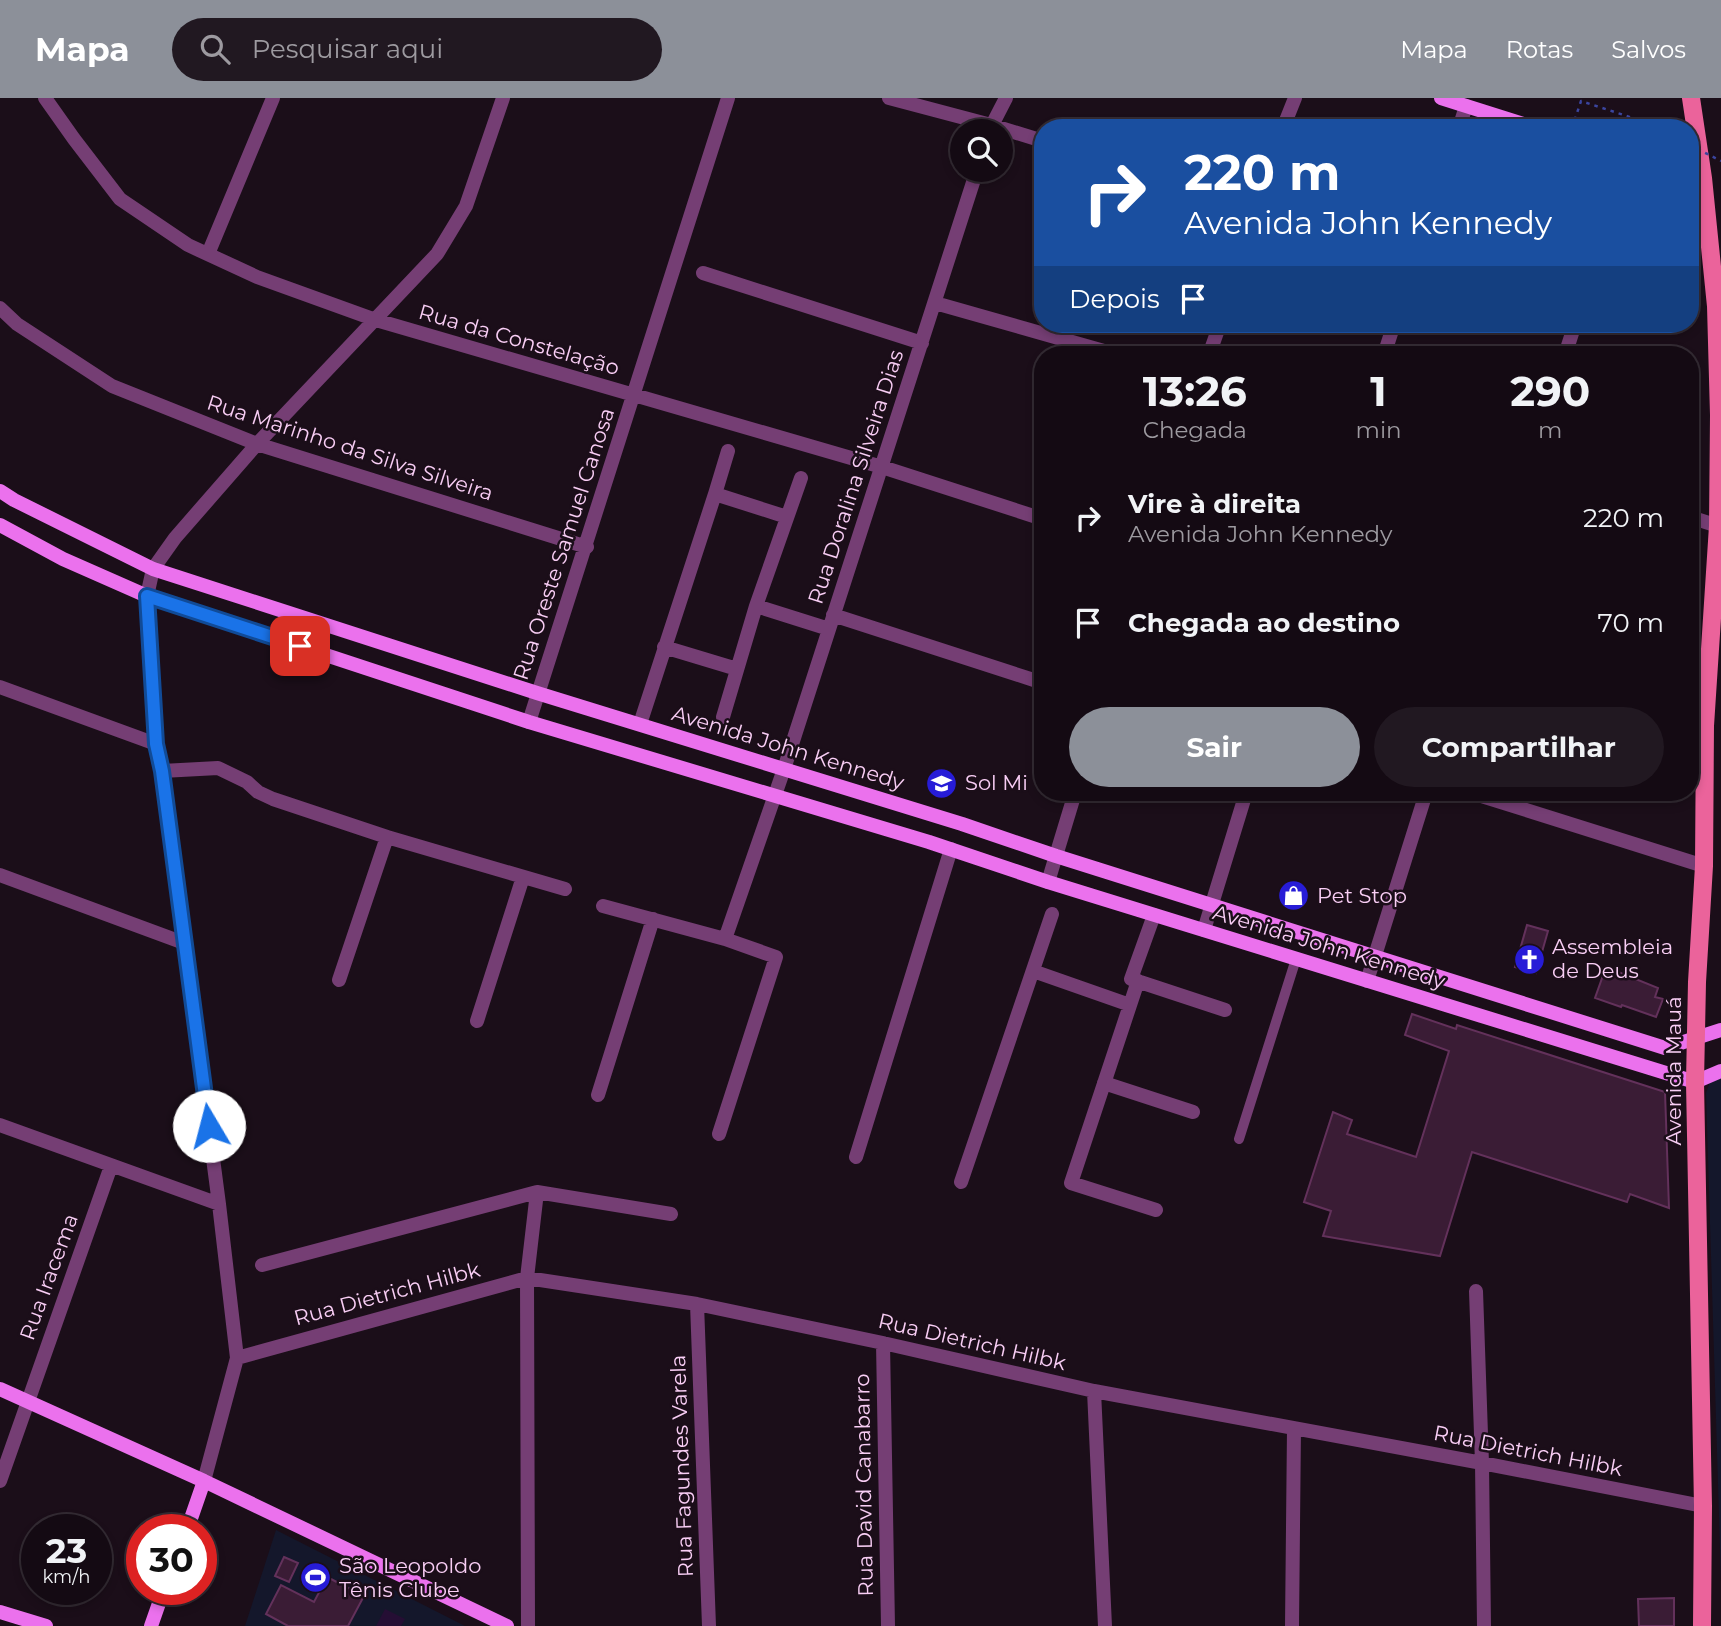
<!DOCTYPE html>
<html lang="pt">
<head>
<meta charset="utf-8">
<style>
  body { margin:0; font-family:Montserrat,sans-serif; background:#211821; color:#f1f3f6; height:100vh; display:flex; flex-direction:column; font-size:26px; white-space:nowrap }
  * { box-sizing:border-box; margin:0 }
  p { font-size:23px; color:#9d9aa0 }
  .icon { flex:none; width:38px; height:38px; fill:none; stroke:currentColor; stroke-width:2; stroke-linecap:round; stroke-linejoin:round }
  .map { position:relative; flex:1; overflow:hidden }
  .details { position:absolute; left:1034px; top:248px; width:665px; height:455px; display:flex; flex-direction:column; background:#140a13; border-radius:28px; box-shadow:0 4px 10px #0003,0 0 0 2px #332b33 }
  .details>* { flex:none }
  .top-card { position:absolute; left:1034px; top:21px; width:665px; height:214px; border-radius:28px; box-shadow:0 4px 10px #0003,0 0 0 2px #332b33; background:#1a4fa0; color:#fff; overflow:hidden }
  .fabs { position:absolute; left:950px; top:21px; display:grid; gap:14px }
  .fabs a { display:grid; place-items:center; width:63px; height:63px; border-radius:50%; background:#140a13; box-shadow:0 4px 10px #0003,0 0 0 2px #332b33; font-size:35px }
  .speed { position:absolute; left:21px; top:1416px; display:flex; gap:14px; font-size:35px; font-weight:700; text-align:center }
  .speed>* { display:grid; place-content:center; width:91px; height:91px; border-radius:50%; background:#140a13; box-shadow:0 4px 10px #0003,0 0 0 2px #332b33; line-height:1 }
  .speed small { font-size:18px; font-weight:400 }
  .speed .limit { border:10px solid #d22; background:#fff; color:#111 }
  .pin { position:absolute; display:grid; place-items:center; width:60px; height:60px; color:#fff; margin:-30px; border-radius:14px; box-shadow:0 4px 10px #0006 }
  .me { position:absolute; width:77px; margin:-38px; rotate:352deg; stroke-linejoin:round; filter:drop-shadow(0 0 5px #0008) }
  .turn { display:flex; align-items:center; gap:24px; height:147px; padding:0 35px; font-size:32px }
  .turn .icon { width:91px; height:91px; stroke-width:2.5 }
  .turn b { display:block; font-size:49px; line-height:60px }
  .then { display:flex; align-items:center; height:66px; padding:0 35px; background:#0003; gap:14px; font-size:26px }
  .eta { display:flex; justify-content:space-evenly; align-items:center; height:119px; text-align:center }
  .eta b { font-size:42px; font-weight:700; line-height:49px }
  .primary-button { display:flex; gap:14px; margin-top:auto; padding:14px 35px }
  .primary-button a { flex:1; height:80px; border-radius:42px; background:#8c9099; color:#fff; font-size:28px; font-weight:700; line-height:80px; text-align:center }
  .primary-button a+a { background:#211821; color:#f1f3f6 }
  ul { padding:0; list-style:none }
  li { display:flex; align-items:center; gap:21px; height:105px; padding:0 35px }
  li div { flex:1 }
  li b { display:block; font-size:26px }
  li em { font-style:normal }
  header { display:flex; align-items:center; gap:42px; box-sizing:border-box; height:98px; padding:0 35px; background:#8c9099; color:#fff }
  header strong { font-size:33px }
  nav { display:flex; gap:38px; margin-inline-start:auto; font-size:24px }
  .search { width:490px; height:63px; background:#211821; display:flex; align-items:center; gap:18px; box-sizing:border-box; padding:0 24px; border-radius:38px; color:#9d9aa0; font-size:26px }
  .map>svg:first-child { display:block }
  .green { fill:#14172b }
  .water { fill:#250e34 }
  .building { fill:#3a1c35; stroke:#63315b; stroke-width:2 }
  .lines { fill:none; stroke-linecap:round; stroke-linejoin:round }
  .path { stroke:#3b459f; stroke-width:2.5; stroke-dasharray:3.5 5; stroke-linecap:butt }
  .lane { stroke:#753e74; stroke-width:10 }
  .street { stroke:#753e74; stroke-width:14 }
  .secondary { stroke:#eb71ed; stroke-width:14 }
  .primary { stroke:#eb639b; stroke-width:18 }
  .path-bridge { stroke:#3b459f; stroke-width:2.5; stroke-dasharray:3.5 5; stroke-linecap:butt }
  .route-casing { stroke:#114b97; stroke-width:18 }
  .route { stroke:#1a73e8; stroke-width:12 }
  .labels { text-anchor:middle; stroke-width:5; stroke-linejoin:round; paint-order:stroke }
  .street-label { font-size:21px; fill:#f9cef5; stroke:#1b0e19 }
  .poi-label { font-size:21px; fill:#f9cef5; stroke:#1b0e19; text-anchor:start }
</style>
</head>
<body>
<header>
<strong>Mapa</strong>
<div class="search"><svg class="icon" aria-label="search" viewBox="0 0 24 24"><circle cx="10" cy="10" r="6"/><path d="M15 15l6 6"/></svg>Pesquisar aqui</div>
<nav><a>Mapa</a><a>Rotas</a><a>Salvos</a></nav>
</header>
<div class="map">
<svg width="1721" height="1528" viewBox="0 0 1721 1528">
  <rect width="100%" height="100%" fill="#1b0e19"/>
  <path class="green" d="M1721,980V1483L1706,995L1710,984Z
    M276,1432L465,1528H245Z"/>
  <path class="water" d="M385,1511L405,1521L401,1528H376Z"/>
  <path class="building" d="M1527,827L1548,833L1536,875L1515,869Z
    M1606,869L1658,890L1655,899L1663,901L1656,919L1622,907L1621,909L1595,900Z
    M1412,916L1456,931L1457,927L1665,994L1669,1110L1630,1096L1627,1104L1472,1054L1440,1158L1323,1138L1331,1113L1304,1104L1333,1014L1352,1022L1347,1036L1416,1059L1449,953L1405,937Z
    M284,1459L298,1465L289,1484L275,1478Z
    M327,1479L364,1498L348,1528H288L266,1516L281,1487L314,1504Z
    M1674,1500V1528H1639L1638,1501Z"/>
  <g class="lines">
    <path class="path" d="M1572,30L1581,3L1645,24L1657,30"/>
    <path class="lane" d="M1239,1041L1296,861"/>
    <path class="street" d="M45,0L74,41L120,101L188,147L257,179L376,222L882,369L1043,421
      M889,0L991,27L1043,43
      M1283,30L1295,0
      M1459,30L1466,8
      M989,33L1006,0
      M208,156L273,0
      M703,175L922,245
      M935,205L1118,257
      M0,210L17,226L112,288L257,346L587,449
      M1209,257L1220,226
      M1384,257L1394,226
      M1565,257L1575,226
      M728,353L715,396L787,419
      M801,380L756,508L829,531
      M1690,419L1718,428
      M833,517L1043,585
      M664,549L737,571
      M0,589L156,646
      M723,619L756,508
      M529,624L728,0
      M640,626L715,396
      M162,673L218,670L247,684L258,694L273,701L387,739L565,791
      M1472,695L1704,768
      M0,777L184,845
      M1048,784L1075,695
      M603,808L725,841L776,859L719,1036
      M1154,817L1131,881L1225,912
      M1204,832L1246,695
      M725,841L784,671L977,72
      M1033,873L1130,907
      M339,882L387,739
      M1138,883L1071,1085L1156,1112
      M1367,883L1426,695
      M477,923L523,779
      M1104,985L1193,1014
      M598,997L653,821
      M0,1027L219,1106
      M856,1059L951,751
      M961,1084L1052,816
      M262,1167L537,1094L671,1116
      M1476,1193L1482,1365L1484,1528
      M697,1206L709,1528
      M883,1245L888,1528
      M237,1260L527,1180L697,1206L883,1245L1094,1293L1482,1365L1703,1408
      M1094,1293L1105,1528
      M0,1383L111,1068
      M204,1383L237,1260L219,1106L162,673L156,646L147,498L153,471L175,440L257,346L437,156L466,108L503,0
      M528,1528L527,1180L537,1094
      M1292,1528L1294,1330"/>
    <path class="secondary" d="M1441,0L1536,30
      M0,393L14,402L153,471L537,595L962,726L1056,758L1665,950L1721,932
      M0,427L63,461L147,498L529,624L929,744L1048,784L1695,984L1721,973
      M0,1291L204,1383L507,1528
      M187,1432L204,1383
      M0,1514L46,1528
      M151,1528L164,1491"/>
    <path class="primary" d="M1691,0L1703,80L1716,208L1719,317L1718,428L1705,628L1704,768L1697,884L1695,984L1703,1408L1702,1528"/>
    <path class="path-bridge" d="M1690,47L1721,63"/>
  </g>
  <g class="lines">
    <defs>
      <path id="route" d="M209,1028L162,673L156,646L147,498L300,548"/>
    </defs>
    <use href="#route" class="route-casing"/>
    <use href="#route" class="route"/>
  </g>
  <defs>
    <symbol id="school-disc" viewBox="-11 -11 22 22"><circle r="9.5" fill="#271cd7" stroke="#1b0e19"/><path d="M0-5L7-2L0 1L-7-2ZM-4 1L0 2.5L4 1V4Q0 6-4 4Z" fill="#fff"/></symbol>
    <symbol id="shop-disc" viewBox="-11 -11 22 22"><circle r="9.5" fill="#271cd7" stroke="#1b0e19"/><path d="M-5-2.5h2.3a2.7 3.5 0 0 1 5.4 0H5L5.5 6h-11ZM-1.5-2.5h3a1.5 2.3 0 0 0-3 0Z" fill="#fff"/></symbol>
    <symbol id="church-disc" viewBox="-11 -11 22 22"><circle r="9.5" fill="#271cd7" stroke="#1b0e19"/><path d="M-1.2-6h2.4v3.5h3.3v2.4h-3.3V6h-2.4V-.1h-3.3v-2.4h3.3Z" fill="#fff"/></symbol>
    <symbol id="stadium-disc" viewBox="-11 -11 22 22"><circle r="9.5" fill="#271cd7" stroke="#1b0e19"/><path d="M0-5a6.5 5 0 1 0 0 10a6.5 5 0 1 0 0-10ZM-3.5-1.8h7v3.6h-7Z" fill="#fff"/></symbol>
  </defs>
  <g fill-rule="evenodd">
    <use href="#school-disc" x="924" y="668" width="35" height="35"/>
    <use href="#shop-disc" x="1276" y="780" width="35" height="35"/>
    <use href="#church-disc" x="1512" y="844" width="35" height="35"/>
    <use href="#stadium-disc" x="298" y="1462" width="35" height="35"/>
  </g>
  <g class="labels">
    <g class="street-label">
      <text transform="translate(519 242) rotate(16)" y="7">Rua da Constelação</text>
      <text transform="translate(350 350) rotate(18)" y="7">Rua Marinho da Silva Silveira</text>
      <text transform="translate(856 379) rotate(-72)" y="7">Rua Doralina Silveira Dias</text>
      <text transform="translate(564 446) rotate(-72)" y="7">Rua Oreste Samuel Canosa</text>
      <text transform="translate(788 650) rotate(17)" y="7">Avenida John Kennedy</text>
      <text transform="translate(1329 849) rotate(17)" y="7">Avenida John Kennedy</text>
      <text transform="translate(1674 973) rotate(-90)" y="7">Avenida Mauá</text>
      <text transform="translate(49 1179) rotate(-70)" y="7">Rua Iracema</text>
      <text transform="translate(387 1196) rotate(-15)" y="7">Rua Dietrich Hilbk</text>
      <text transform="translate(972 1244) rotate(13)" y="7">Rua Dietrich Hilbk</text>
      <text transform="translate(1528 1353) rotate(11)" y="7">Rua Dietrich Hilbk</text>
      <text transform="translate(682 1368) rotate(-92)" y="7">Rua Fagundes Varela</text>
      <text transform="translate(864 1387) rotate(-91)" y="7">Rua David Canabarro</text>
    </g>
    <g class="poi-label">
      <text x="965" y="692">Sol Mi</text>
      <text x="1317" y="805">Pet Stop</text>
      <text x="1552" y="856">Assembleia<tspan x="1552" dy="24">de Deus</tspan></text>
      <text x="339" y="1475">São Leopoldo<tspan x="339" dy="24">Tênis Clube</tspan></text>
    </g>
  </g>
</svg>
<div class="fabs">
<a><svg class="icon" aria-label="search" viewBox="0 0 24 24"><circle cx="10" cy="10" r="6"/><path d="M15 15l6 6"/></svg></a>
</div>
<div class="speed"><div>23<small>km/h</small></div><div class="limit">30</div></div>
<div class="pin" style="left:300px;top:548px;background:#d93025"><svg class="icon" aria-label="arrive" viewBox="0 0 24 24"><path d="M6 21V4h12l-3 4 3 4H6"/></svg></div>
<svg class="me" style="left:209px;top:1028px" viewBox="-20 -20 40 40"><circle r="19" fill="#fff"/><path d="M0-13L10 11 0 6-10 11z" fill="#1a73e8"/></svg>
<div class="top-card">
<div class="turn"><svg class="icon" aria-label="right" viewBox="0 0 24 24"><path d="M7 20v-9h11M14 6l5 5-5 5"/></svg><div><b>220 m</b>Avenida John Kennedy</div></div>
<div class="then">Depois<svg class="icon" aria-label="arrive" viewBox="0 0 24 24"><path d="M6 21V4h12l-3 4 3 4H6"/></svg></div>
</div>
<section class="details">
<div class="eta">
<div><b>13:26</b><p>Chegada</p></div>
<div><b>1</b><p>min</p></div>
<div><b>290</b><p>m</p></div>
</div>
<ul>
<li><svg class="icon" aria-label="right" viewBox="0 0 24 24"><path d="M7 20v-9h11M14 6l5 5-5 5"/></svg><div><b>Vire à direita</b><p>Avenida John Kennedy</p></div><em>220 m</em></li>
<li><svg class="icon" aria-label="arrive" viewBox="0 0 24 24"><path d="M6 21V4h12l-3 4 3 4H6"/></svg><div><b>Chegada ao destino</b></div><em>70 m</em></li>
</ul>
<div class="primary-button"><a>Sair</a><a>Compartilhar</a></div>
</section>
</div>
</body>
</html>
